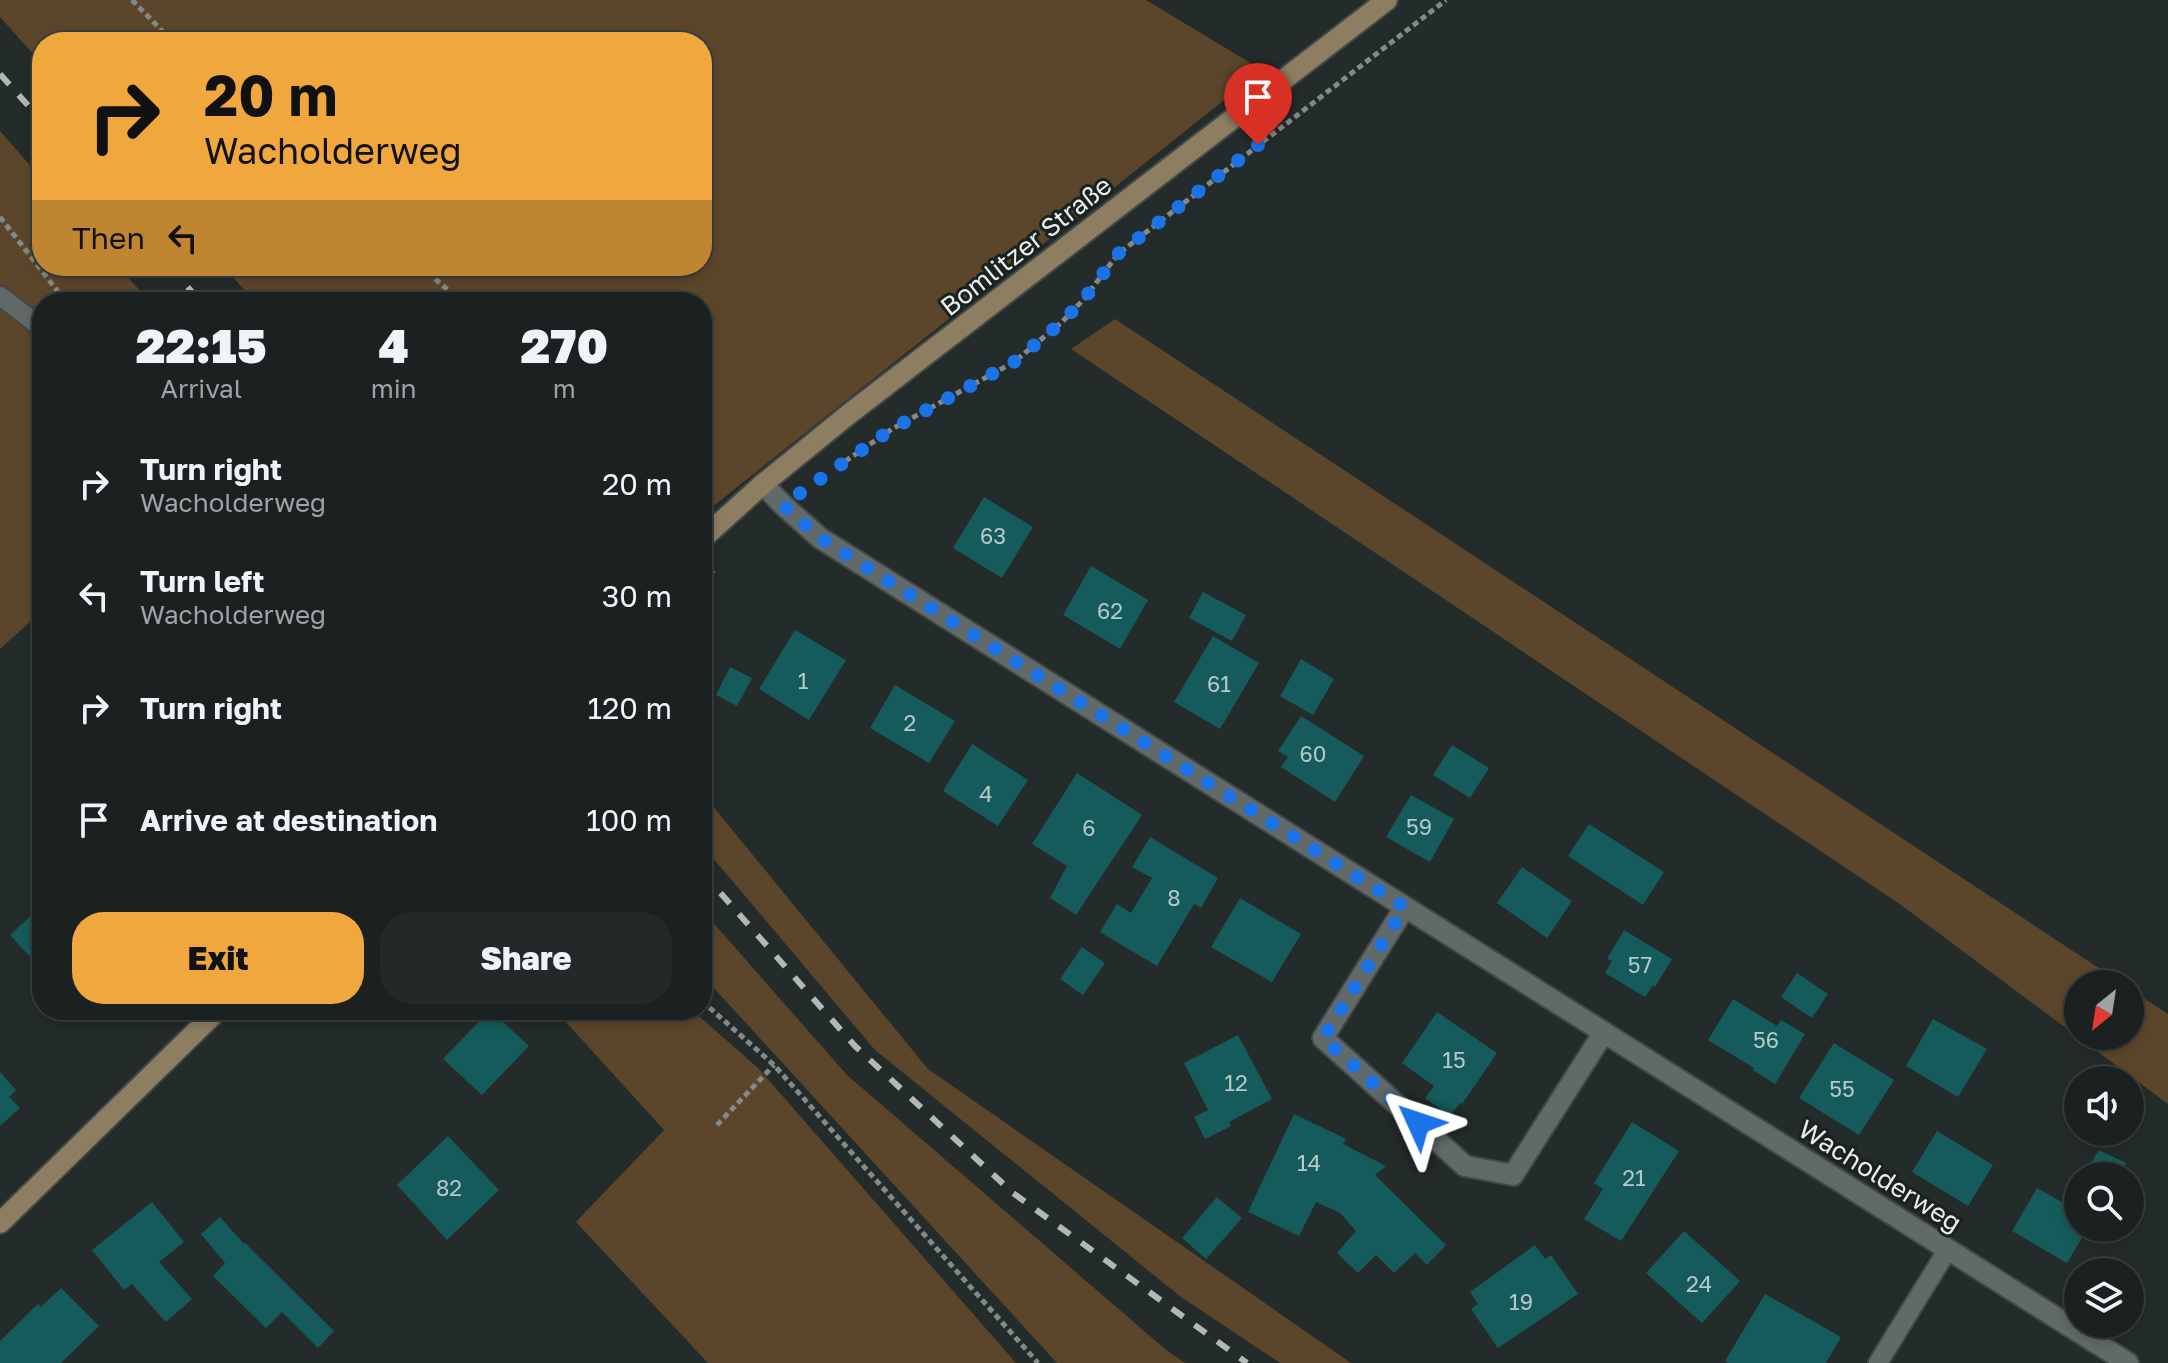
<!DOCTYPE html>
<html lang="en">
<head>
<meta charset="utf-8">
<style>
  body { margin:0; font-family:"Golos Text",sans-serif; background:#242829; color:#f1f3f6; height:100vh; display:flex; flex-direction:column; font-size:30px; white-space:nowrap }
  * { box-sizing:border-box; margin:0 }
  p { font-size:26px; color:#a0a3a5 }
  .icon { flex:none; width:44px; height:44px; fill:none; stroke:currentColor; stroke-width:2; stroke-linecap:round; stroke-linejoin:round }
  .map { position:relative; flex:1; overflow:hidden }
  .drawer { position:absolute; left:32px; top:292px; width:680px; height:728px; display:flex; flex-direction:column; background:#1b2020; border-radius:32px; box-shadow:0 4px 12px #0003,0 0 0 2px #393e3e }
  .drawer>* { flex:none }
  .banner { position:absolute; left:32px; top:32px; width:680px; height:244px; border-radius:32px; box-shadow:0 4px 12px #0003,0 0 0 2px #393e3e; background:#efa73e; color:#111; overflow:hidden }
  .needle { width:52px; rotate:210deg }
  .buttons { position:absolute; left:2064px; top:970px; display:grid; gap:16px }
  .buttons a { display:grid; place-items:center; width:80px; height:80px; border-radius:50%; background:#1b2020; box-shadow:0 4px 12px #0003,0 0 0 2px #393e3e; font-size:40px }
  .pin { position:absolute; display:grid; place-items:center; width:68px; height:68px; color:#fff; margin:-82px -34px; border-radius:50% 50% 50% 0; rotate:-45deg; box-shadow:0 0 8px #0007 }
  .pin .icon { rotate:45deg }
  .me { position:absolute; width:88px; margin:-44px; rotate:312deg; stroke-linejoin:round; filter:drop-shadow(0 0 6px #0008) }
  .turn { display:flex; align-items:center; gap:28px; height:168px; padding:0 40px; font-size:36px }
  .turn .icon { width:104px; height:104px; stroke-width:2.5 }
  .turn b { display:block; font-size:56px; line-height:68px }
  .then { display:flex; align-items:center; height:76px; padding:0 40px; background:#0003; gap:16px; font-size:30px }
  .eta { display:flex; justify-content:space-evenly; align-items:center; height:136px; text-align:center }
  .eta b { font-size:48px; font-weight:800; line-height:56px }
  .button { display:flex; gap:16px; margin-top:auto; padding:16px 40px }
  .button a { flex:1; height:92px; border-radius:32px; background:#efa73e; color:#111; font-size:32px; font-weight:800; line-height:92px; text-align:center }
  .button a+a { background:#242829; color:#f1f3f6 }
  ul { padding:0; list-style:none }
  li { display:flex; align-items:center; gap:24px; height:112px; padding:0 40px }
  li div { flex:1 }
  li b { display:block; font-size:30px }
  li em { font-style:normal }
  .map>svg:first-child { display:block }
  .green { fill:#5c462b }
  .building { fill:#165b5b }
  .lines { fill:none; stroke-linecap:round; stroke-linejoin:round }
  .lane-casing { stroke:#424847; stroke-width:22 }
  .street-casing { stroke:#424847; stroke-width:24 }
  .secondary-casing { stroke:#424847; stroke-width:24 }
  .path { stroke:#848a8a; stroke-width:5; stroke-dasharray:6 4; stroke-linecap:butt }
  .lane { stroke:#616a69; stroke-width:18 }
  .street { stroke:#616a69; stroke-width:20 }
  .secondary { stroke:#8d7e61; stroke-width:20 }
  .rail { stroke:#b2b8b7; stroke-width:6; stroke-dasharray:14 14; stroke-linecap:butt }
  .route { stroke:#1a73e8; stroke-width:14; stroke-dasharray:0 25.2 }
  .labels { text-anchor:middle; stroke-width:6; stroke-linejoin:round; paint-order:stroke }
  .number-label { font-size:22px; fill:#b4c9c8 }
  .street-label { font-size:26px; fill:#e9eeed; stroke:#1a2121 }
</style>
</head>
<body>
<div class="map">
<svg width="2168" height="1363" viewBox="0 0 2168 1363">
  <rect width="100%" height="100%" fill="#242b2b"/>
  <path class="green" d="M0,0H1146L1262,70L702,515V302H255L223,266H702V42H42V64L0,17Z
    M0,131L42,179V266H118L150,302H42V611L0,649Z
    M1115,319L2123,984H2078V1036H2130V989L2168,1014V1104L1901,905L1071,349Z
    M702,793L928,1069L1351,1363H1280L1181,1297L875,1050L702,845Z
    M702,910L847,1075L1165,1349L1185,1363H1057L702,975Z
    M555,1010H692L758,1068L1016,1363H708L576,1222L664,1130Z"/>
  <path class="building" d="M984,497L1033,527L1002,578L953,548Z
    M1091,566L1148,600L1120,649L1063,615Z
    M1203,592L1246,615L1232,641L1189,618Z
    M795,630L846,660L809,720L759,689Z
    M1213,636L1259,663L1220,729L1174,702Z
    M1301,659L1334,679L1313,715L1280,696Z
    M730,667L752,678L737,706L716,695Z
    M895,685L955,721L929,763L870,728Z
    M1301,716L1364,756L1335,802L1281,767L1288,757L1278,751Z
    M972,744L1028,780L998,826L943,791Z
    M1452,745L1489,768L1470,798L1433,775Z
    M1077,773L1142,815L1076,915L1050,898L1067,866L1032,844Z
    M1411,795L1454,819L1430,862L1386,837Z
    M1589,824L1664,872L1643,905L1568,856Z
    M1150,837L1218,878L1201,908L1194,904L1157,966L1100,932L1117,904L1131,913L1152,878L1132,867Z
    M1522,867L1572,901L1547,938L1497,903Z
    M1240,898L1301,934L1272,982L1211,947Z
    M42,906V970L10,935Z
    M1624,930L1672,959L1655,987L1653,985L1645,997L1605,973L1612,961L1607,959Z
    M1082,947L1105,963L1083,995L1060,979Z
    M1797,973L1828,994L1812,1018L1781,997Z
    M1733,999L1777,1026L1781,1020L1805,1034L1775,1084L1753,1070L1754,1068L1708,1040Z
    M490,1010L529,1046L482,1095L443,1059Z
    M1437,1012L1497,1053L1462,1104L1460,1103L1450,1116L1425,1098L1434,1086L1402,1063Z
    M1933,1019L1987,1049L1958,1097L1906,1066Z
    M1238,1035L1272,1099L1229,1122L1231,1126L1205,1139L1194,1117L1208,1110L1184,1063Z
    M1834,1043L1894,1080L1859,1135L1799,1098Z
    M0,1072L16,1090L9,1097L20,1108L0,1126Z
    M1294,1114L1346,1139L1343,1144L1386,1166L1375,1175L1446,1245L1427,1265L1415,1253L1394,1273L1376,1255L1358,1273L1337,1253L1356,1231L1340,1213L1316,1202L1299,1236L1248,1212Z
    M1632,1122L1679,1151L1621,1241L1584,1219L1603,1189L1594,1183Z
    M1937,1131L1993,1165L1968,1206L1912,1172Z
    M448,1136L499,1190L447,1240L397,1185Z
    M2099,1150L2126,1163L2124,1166L2127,1168L2122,1176L2084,1174Z
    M2037,1188L2076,1210L2078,1207V1228H2088L2067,1263L2012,1231Z
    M1217,1197L1242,1218L1206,1259L1182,1238Z
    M152,1202L184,1242L159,1262L192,1299L166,1322L132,1284L124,1290L92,1250Z
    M220,1217L244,1244L245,1243L334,1331L318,1348L282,1312L266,1328L213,1276L225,1263L201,1234Z
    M1684,1231L1740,1281L1702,1323L1646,1273Z
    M1535,1245L1545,1259L1551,1255L1578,1294L1498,1348L1471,1309L1478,1304L1470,1292Z
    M61,1288L99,1326L61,1363H0V1341L38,1304L41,1307Z
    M1765,1294L1841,1337L1826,1363H1728L1725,1361Z"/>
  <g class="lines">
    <defs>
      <path id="lane" d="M0,296L42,328
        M1878,1363L1948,1249"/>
      <path id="street" d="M763,484L783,505L820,538L2128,1363
        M1405,907L1323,1038L1465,1166L1513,1175L1604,1032"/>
      <path id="secondary" d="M702,539L763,484L849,414L1387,0
        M0,1223L218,1010"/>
    </defs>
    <use href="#lane" class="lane-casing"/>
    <use href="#street" class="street-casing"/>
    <use href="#secondary" class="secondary-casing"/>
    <path class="path" d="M132,0L173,42
      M0,217L66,302
      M420,266L462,302
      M837,467L892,429L1014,362L1062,322L1084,299L1118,254L1446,0
      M702,581L716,568
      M702,1001L774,1065L1038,1363
      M248,1020L258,1010
      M717,1125L774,1065"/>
    <use href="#lane" class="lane"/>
    <use href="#street" class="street"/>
    <use href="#secondary" class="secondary"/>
    <path class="rail" d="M0,74L42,121
      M169,266L201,302
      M702,872L855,1046L1013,1193L1247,1363"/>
  </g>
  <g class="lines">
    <path class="route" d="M1258,145L1118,254L1084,299L1062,322L1014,362L892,429L783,505L820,538L1405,907L1323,1038L1418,1123"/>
  </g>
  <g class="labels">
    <g class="number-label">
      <text x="993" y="544">63</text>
      <text x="1110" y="619">62</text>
      <text x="803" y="689">1</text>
      <text x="1219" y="692">61</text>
      <text x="910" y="731">2</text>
      <text x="1313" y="762">60</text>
      <text x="986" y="802">4</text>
      <text x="1419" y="835">59</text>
      <text x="1089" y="836">6</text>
      <text x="1174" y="906">8</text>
      <text x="1640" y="973">57</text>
      <text x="1766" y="1048">56</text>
      <text x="1454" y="1068">15</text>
      <text x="1236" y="1091">12</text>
      <text x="1842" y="1097">55</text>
      <text x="1309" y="1171">14</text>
      <text x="1634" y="1186">21</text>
      <text x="449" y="1196">82</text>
      <text x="1699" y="1292">24</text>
      <text x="1521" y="1310">19</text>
    </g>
    <g class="street-label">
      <text transform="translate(1026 246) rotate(-38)" y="9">Bomlitzer Straße</text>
      <text transform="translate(1880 1176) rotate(32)" y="9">Wacholderweg</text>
    </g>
  </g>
</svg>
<div class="buttons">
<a><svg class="needle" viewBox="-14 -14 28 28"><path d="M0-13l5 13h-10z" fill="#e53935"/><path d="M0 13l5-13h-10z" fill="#a0a3a5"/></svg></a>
<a><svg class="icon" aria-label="sound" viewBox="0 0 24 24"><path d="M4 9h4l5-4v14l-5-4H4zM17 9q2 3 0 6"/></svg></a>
<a><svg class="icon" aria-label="search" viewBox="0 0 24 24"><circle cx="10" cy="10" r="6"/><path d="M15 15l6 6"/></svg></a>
<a><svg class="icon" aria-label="layers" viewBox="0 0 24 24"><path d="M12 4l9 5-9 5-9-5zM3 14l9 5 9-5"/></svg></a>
</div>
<div class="pin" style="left:1258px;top:145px;background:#d93025"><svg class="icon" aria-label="arrive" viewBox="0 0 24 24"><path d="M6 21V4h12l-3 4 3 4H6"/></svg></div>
<svg class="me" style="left:1418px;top:1123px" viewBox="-20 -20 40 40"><path d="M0-17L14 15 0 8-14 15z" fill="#1a73e8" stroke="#fff" stroke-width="4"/></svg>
<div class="banner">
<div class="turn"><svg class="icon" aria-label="right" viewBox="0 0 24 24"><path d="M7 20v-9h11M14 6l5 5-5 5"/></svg><div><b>20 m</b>Wacholderweg</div></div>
<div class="then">Then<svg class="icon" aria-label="left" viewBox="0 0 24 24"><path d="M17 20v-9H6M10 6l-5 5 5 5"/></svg></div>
</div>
<section class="drawer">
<div class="eta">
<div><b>22:15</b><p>Arrival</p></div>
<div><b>4</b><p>min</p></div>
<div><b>270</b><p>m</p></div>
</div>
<ul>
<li><svg class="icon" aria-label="right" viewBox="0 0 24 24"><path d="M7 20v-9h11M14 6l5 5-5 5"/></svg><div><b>Turn right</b><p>Wacholderweg</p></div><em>20 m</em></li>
<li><svg class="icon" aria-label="left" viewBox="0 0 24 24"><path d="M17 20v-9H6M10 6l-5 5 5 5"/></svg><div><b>Turn left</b><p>Wacholderweg</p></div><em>30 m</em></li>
<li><svg class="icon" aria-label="right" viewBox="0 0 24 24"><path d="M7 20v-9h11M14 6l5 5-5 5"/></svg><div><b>Turn right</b></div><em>120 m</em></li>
<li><svg class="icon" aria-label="arrive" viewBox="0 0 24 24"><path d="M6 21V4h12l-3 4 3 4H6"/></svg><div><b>Arrive at destination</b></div><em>100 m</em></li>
</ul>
<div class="button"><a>Exit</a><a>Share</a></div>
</section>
</div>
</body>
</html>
